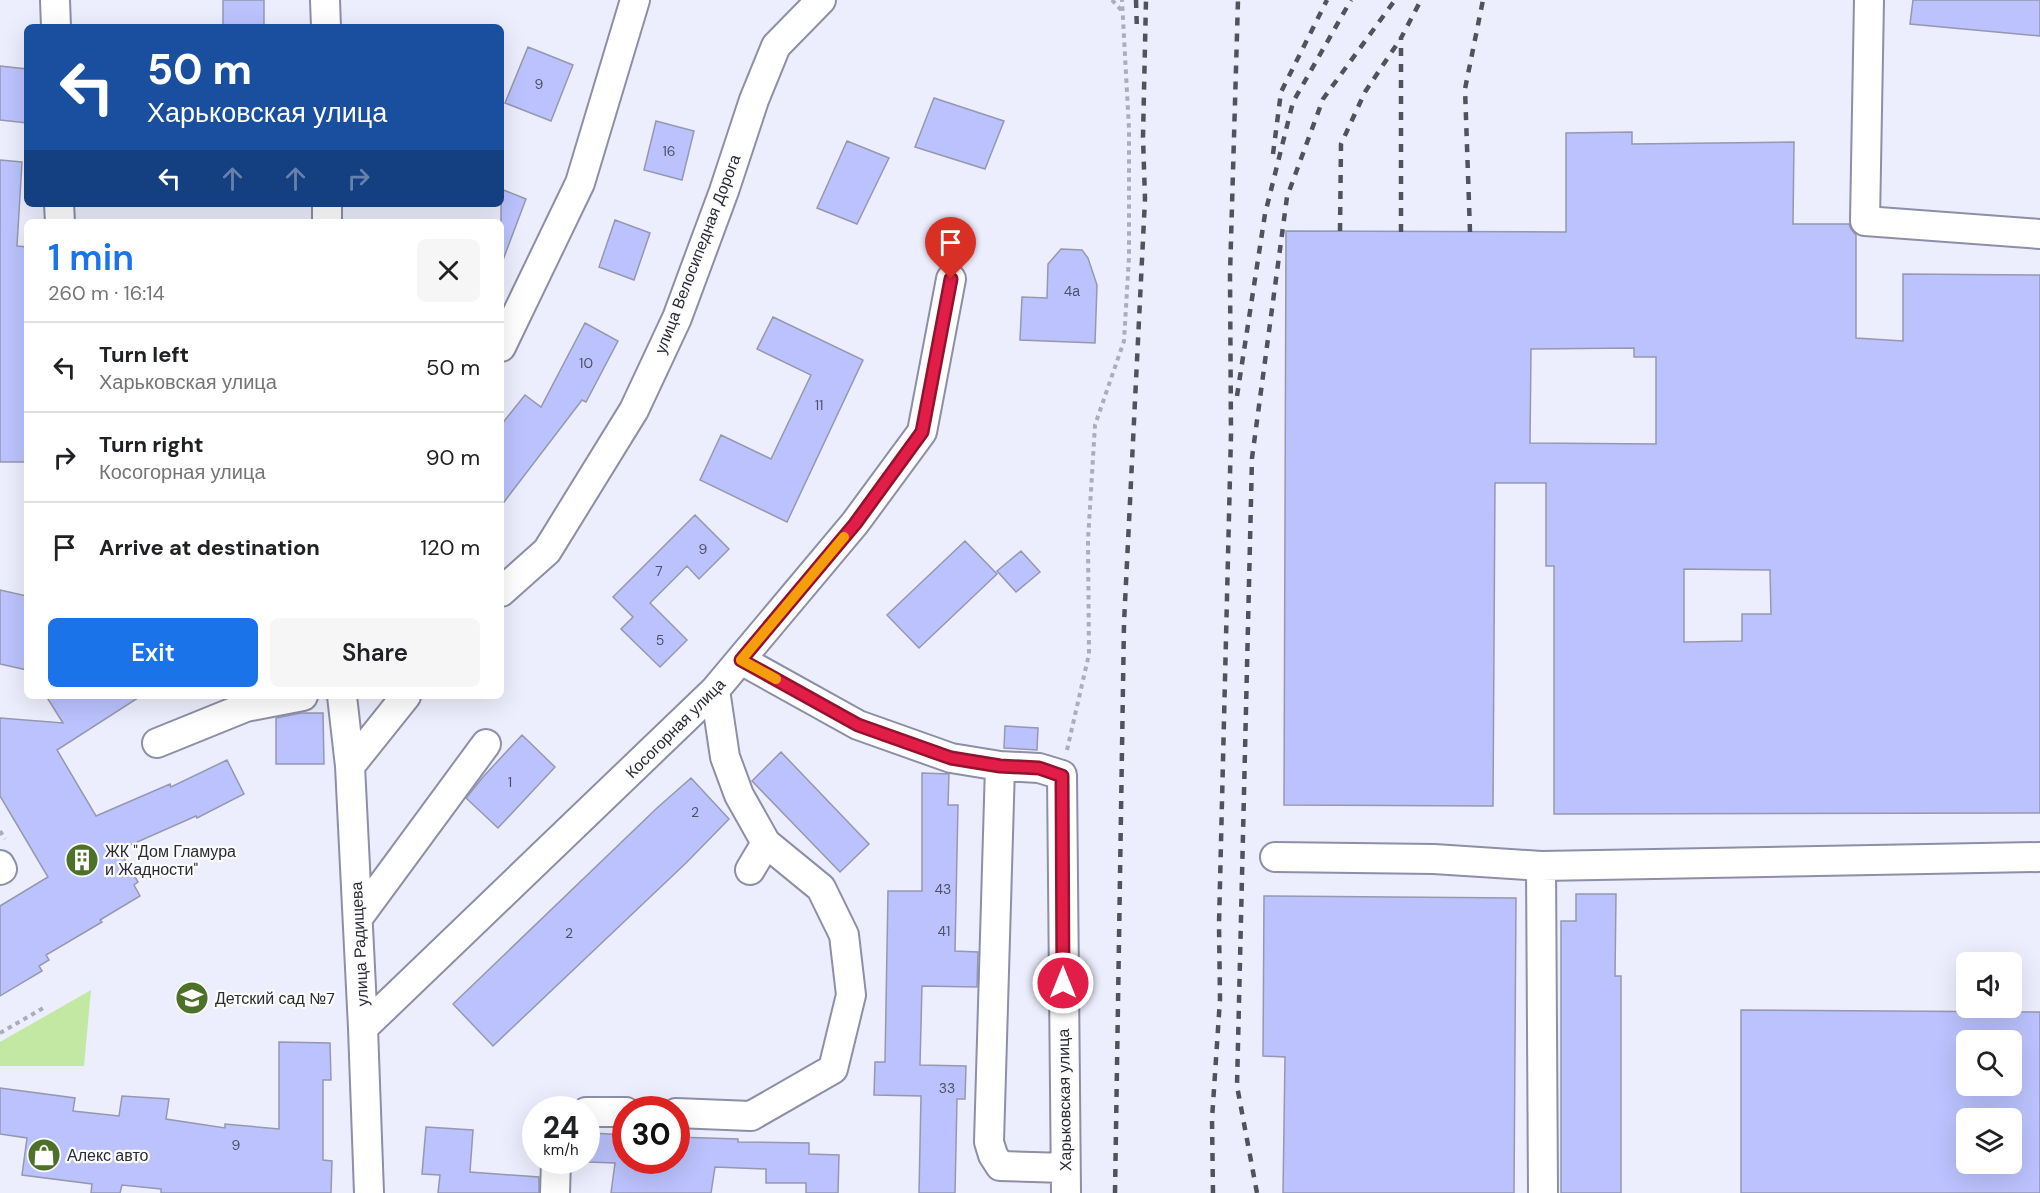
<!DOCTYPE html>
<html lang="en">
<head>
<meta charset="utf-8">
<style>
  body { margin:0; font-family:"DM Sans",sans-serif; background:#f6f6f6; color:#202124; height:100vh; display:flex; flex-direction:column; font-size:22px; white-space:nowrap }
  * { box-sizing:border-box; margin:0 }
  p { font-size:20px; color:#757577 }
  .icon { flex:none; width:33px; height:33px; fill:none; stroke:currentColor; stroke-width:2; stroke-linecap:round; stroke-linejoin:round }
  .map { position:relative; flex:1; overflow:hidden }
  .details { position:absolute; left:24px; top:219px; width:480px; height:480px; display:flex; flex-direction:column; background:#fff; border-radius:9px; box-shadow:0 6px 24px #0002 }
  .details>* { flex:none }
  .banner { position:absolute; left:24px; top:24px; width:480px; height:183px; border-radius:9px; box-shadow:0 6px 24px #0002; background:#1a4fa0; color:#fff; overflow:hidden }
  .controls { position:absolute; left:1956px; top:952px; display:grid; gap:12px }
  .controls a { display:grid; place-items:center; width:66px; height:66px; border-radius:9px; background:#fff; box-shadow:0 6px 24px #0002; font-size:30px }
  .speed { position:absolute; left:522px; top:1096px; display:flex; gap:12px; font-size:30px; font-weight:700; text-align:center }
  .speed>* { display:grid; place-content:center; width:78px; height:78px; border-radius:50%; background:#fff; box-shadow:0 6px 24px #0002; line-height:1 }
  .speed small { font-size:15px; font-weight:400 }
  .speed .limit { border:9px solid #d22; background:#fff; color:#111 }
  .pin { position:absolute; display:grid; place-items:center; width:51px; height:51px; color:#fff; margin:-62px -26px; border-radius:50% 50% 50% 0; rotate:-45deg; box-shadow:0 0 6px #0007 }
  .pin .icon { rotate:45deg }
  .me { position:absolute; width:66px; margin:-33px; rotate:0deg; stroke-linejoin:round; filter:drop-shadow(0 0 4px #0008) }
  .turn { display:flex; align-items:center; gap:21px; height:126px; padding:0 24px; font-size:27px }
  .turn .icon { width:78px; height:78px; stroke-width:2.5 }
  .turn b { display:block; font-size:42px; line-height:51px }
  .lanes { display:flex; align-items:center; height:57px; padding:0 24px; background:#0003; justify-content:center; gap:30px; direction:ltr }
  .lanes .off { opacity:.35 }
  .round { display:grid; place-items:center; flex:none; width:63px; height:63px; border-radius:9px; background:#f6f6f6 }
  .summary { display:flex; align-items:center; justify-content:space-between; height:102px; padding:0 24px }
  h1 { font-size:36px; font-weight:600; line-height:45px; color:#1a73e8 }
  .primary-button { display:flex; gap:12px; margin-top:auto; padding:12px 24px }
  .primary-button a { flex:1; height:69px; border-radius:9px; background:#1a73e8; color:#fff; font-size:24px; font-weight:600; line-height:69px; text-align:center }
  .primary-button a+a { background:#f6f6f6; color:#202124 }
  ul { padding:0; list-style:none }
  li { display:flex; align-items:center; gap:18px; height:90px; padding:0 24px; border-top:2px solid #e0e0e0 }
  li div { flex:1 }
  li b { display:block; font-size:22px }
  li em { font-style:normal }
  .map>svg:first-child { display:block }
  .green { fill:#c3e8a4 }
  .building { fill:#bbc2fd; stroke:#9598ae; stroke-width:1.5; fill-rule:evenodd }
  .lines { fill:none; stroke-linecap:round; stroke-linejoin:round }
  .minor-casing { stroke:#8c8fa5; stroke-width:32 }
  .path { stroke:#abadba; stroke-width:4; stroke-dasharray:4.5 4.5; stroke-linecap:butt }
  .minor { stroke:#fff; stroke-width:28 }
  .rail { stroke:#51535c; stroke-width:4.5; stroke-dasharray:8 8; stroke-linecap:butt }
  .route-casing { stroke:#92132f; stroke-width:15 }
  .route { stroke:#e11d48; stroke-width:10 }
  .slow { stroke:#f59e0b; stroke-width:10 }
  .labels { text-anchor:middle; stroke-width:4.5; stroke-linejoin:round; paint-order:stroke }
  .number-label { font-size:14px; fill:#4e5166 }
  .street-label { font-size:16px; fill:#292b33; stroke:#fcfcfc }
  .poi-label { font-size:16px; fill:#292b33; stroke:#fcfcfc; text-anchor:start }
</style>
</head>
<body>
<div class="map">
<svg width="2040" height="1193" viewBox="0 0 2040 1193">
  <rect width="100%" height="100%" fill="#eceefd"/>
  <path class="green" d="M91,990L84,1066H0V1042Z"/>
  <path class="building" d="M223,0H264V27H223Z
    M1913,0H2040V36L1910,24Z
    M528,47L573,65L551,121L505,103Z
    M0,66L27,69V123L0,120Z
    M934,98L1004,121L985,169L915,147Z
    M656,121L694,131L682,180L644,170Z
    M1632,132V144L1794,142L1793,224H1849L1851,229L1856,235V338L1903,341V274L2040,275V813L1554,814V566H1546V483H1495L1493,806L1284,805L1286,231L1566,232V133ZM1634,348V357H1656V444L1530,443L1531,349ZM1684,569L1770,570L1771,614H1742V641L1684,642Z
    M847,141L889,158L857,224L817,208Z
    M0,160L22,162L17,246L27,247V462H0Z
    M501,189L526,199L503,260H501Z
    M615,220L650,233L634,280L599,267Z
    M1061,249L1082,250L1088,258L1097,285L1095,343L1020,340L1022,297L1047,298L1048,264Z
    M773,317L863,360L787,522L700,480L721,435L771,459L811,375L757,349Z
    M585,323L618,341L586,402L582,400L501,506V425L525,395L541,407Z
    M695,515L729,549L699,579L687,566L650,603L687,640L660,667L621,629L633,617L613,597Z
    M965,541L997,574L919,648L887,615Z
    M1021,551L1040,572L1016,592L997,571Z
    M0,590L27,596V670L0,664Z
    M46,696H141L57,750L96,816L170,784L171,787L227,760L244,794L197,818L196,816L119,850L138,882L134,885L140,896L100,920L102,922L46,955L49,960L39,966L42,971L0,996V906L48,877L0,796V718L63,723Z
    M301,713H323L324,764H276V718Z
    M1005,726L1038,728L1037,750L1004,748Z
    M522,735L555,767L498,828L466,798L483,777Z
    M781,752L869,844L840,872L752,781Z
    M922,773L949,774L948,805H958L955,951L978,952L977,987L922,986L920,1065L966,1066L965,1099H957L955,1193H919L921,1096L874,1095L875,1062H885L888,891H922Z
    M691,778L729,819L686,863L493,1046L453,1004L657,808Z
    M1576,894H1616L1615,976H1621V1193H1561V921H1576Z
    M1264,896L1516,898L1514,1193H1283L1285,1057L1263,1056Z
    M1741,1010L2040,1012V1193H1741ZM1966,1041H2012V1086H1966ZM1966,1119H2012V1164H1966Z
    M279,1042L330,1043L331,1080H323V1160L332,1161L331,1193H161V1189L122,1185L120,1193H91L92,1184L22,1175L27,1138L0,1134V1088L75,1098L73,1111L119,1116L122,1096L169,1099L166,1119L225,1128V1124L279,1129Z
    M426,1127L473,1130L470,1172L539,1177V1193H438L440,1175L422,1174Z
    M591,1133L626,1135V1161H676V1137L738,1139V1142L809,1143V1154L839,1155L838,1193H806V1183H766V1169L715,1167L711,1193H611L615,1163L589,1162Z"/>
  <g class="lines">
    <defs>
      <path id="minor" d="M55,0L56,27
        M325,0L326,27
        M1869,0L1865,221L2040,234
        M59,204L60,222
        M327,204V222
        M501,347L580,183L635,0
        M501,592L547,551L634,410L677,318L724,191L754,100L776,46L821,0
        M741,660L858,725L951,758L1000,766L1039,768L1062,775L1066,1193
        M715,690L725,757L739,795L766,843L750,870
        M342,696L350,766L363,1028L369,1193
        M157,743L246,707L303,696
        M350,766L406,696
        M1000,766L989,1142L993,1155L1000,1166L1065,1168
        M1275,857L1434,859L1541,866L2040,857
        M0,865L2,869L0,870
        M1541,866L1543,1193
        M358,918L486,744
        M363,1028L715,690L855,523L922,432L951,279
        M586,1112H626
        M676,1113L751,1116L833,1069L851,995L844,935L821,888L766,843
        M555,1193L556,1161"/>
    </defs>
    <use href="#minor" class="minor-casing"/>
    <path class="path" d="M1112,0L1122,11
      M1067,750L1089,654L1088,540L1095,425L1124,341L1129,257V129L1122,0
      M0,831L5,839
      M0,1033L45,1007"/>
    <use href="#minor" class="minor"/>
    <path class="rail" d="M1136,0L1137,32
      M1273,154L1281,92L1327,0
      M1340,231L1341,144L1365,92L1401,38
      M1401,232V38L1421,0
      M1470,232L1465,89L1483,0
      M1237,396L1265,214L1293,102L1351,0
      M1115,1193L1124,623L1145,199L1143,137L1146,0
      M1213,1193L1212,1119L1220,999L1219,924L1231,434L1230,274L1238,0
      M1257,1193L1237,1086L1252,458L1287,197L1323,99L1395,0"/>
  </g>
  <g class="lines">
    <defs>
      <path id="route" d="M951,279L922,432L855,524L741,660L858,725L951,758L1000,766L1039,768L1062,776L1063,983"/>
    </defs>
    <use href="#route" class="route-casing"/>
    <use href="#route" class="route"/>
    <path class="slow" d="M776,679L741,660L844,537"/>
  </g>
  <defs>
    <symbol id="building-disc" viewBox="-11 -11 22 22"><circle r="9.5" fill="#4e7129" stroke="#fcfcfc"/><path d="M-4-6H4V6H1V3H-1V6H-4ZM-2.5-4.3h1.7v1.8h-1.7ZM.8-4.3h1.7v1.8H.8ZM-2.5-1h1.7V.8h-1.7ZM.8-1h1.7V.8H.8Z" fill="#fff"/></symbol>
    <symbol id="school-disc" viewBox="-11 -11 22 22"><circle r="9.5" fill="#4e7129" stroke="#fcfcfc"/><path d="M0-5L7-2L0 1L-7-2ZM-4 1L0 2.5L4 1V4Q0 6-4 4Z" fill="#fff"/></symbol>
    <symbol id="shop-disc" viewBox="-11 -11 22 22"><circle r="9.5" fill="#4e7129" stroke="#fcfcfc"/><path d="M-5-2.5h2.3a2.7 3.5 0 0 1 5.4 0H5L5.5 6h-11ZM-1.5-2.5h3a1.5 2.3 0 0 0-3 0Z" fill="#fff"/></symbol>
  </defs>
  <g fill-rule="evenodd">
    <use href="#building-disc" x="63" y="841" width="38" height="38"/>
    <use href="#school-disc" x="173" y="979" width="38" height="38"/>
    <use href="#shop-disc" x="25" y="1136" width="38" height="38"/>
  </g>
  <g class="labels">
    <g class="number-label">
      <text x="539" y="89">9</text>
      <text x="669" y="156">16</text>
      <text x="1072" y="296">4а</text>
      <text x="586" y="368">10</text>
      <text x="819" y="410">11</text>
      <text x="703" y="554">9</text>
      <text x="659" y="576">7</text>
      <text x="660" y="645">5</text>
      <text x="510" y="787">1</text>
      <text x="695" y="817">2</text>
      <text x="943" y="894">43</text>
      <text x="944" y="936">41</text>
      <text x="569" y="938">2</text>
      <text x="947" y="1093">33</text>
      <text x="236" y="1150">9</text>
    </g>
    <g class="street-label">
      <text transform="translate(697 254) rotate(-69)" y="6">улица Велосипедная Дорога</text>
      <text transform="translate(675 728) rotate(-45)" y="6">Косогорная улица</text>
      <text transform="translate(359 944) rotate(-93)" y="6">улица Радищева</text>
      <text transform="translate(1064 1100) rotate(-91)" y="6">Харьковская улица</text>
    </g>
    <g class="poi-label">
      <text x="105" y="857">ЖК "Дом Гламура<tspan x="105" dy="18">и Жадности"</tspan></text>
      <text x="215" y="1004">Детский сад №7</text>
      <text x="67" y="1161">Алекс авто</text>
    </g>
  </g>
</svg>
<div class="controls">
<a><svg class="icon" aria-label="sound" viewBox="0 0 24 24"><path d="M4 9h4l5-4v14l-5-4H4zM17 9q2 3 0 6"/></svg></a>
<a><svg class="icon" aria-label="search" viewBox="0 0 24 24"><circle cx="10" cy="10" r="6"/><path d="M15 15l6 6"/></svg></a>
<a><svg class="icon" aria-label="layers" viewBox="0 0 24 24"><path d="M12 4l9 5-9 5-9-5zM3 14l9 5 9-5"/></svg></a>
</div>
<div class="speed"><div>24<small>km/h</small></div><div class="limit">30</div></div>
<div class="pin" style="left:951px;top:279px;background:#d93025"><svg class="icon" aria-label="arrive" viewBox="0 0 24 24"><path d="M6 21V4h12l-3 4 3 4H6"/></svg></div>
<svg class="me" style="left:1063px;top:983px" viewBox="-20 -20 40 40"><circle r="17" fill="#e11d48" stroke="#fff" stroke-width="3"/><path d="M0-11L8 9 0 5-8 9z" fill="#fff"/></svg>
<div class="banner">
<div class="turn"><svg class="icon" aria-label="left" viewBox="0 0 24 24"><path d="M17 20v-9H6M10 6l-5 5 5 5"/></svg><div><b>50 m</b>Харьковская улица</div></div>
<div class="lanes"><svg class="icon" aria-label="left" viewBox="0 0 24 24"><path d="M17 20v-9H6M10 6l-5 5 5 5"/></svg><svg class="icon off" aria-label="ahead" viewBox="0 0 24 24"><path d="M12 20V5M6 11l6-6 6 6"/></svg><svg class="icon off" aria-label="ahead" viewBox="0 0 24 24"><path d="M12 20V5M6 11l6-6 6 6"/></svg><svg class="icon off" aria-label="right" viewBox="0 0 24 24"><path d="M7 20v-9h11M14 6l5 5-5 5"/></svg></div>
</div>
<section class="details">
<div class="summary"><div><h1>1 min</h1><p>260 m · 16:14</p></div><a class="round"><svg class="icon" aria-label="close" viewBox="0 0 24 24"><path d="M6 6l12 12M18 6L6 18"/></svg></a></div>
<ul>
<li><svg class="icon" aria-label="left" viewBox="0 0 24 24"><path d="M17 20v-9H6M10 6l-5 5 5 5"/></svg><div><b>Turn left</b><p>Харьковская улица</p></div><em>50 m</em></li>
<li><svg class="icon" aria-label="right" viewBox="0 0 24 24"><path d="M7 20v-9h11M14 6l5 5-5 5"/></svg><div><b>Turn right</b><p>Косогорная улица</p></div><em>90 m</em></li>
<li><svg class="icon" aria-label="arrive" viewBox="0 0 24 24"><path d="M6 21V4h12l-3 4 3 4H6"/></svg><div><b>Arrive at destination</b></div><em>120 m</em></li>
</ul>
<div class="primary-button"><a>Exit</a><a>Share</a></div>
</section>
</div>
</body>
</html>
